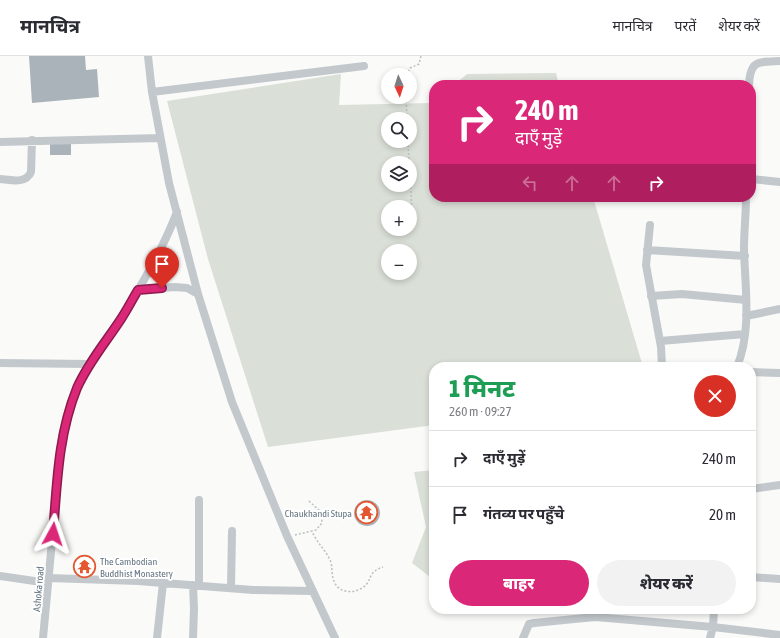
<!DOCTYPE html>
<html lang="hi">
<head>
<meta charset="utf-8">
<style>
  body { margin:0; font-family:"Asap Condensed","Noto Sans Devanagari",sans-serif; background:#f2f2f3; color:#2b2b33; height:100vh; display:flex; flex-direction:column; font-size:15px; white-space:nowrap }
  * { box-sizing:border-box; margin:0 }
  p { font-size:13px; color:#7c7c81 }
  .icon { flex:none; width:22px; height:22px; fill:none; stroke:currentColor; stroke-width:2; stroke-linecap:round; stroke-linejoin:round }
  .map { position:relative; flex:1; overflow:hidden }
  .drawer { position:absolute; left:429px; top:306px; width:327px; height:252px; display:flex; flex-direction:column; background:#fff; border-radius:16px; box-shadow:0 2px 6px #0003 }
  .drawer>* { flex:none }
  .guide { position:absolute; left:429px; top:24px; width:327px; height:122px; border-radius:16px; box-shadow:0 2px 6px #0003; background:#db2777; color:#fff; overflow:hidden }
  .needle { width:26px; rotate:176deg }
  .buttons { position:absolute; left:381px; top:12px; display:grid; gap:8px }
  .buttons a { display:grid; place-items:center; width:36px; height:36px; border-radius:50%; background:#fff; box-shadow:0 2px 6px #0003; font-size:20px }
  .pin { position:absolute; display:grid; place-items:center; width:34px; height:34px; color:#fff; margin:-41px -17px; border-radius:50% 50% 50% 0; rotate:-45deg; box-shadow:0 0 4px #0007 }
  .pin .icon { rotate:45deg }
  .me { position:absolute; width:44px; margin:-22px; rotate:5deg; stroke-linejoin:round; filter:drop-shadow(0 0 3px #0008) }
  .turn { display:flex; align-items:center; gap:14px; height:84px; padding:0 20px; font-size:18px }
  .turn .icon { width:52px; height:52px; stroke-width:2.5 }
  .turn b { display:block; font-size:28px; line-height:34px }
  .lanes { display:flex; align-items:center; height:38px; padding:0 20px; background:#0003; justify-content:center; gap:20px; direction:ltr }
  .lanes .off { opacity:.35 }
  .round { display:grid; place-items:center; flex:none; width:42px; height:42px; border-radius:21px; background:#f2f2f3 }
  .headline { display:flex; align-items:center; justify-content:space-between; height:68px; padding:0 20px }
  h1 { font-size:24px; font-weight:800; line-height:30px; color:#1e9e55 }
  .button { display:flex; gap:8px; margin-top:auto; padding:8px 20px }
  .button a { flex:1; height:46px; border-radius:24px; background:#db2777; color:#fff; font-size:16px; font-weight:800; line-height:46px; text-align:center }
  .button a+a { background:#f2f2f3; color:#2b2b33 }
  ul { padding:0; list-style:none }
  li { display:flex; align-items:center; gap:12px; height:56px; padding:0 20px; border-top:1px solid #e1e1e2 }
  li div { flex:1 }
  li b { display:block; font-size:15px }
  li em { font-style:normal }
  header { display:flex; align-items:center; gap:24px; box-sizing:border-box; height:56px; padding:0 20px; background:#fff; border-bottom:1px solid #e1e1e2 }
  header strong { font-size:19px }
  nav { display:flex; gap:22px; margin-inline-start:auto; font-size:14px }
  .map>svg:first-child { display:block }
  .green { fill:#dadfd7; fill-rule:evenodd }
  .building { fill:#aab3b9 }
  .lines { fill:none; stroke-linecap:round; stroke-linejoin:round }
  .path { stroke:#bbbfc2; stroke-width:1.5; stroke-dasharray:2 2; stroke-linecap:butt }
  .minor { stroke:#c3c8cc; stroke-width:8 }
  .route-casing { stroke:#8e194d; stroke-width:10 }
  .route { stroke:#db2777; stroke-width:7 }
  .labels { text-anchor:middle; stroke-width:4; stroke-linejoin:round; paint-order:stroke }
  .poi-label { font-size:10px; fill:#657683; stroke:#fff; text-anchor:end }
  .street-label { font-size:10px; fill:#657683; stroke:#fff }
</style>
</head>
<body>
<header>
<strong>मानचित्र</strong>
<nav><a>मानचित्र</a><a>परतें</a><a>शेयर करें</a></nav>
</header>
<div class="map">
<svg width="780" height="582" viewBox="0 0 780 582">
  <rect width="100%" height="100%" fill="#fafaf8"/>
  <path class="green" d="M556,17L559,29H454L467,18Z
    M341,18L339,49L432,47L434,45V141H593L643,311H434V369L268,391L208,203L167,45ZM388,63H410V85H388ZM388,107H410V129H388ZM388,151H410V173H388ZM388,195H410V217H388Z
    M434,414V524L412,507L426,471L414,416Z"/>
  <path class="building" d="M29,0H85L86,14L97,13L99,41L32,47Z
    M50,88H71V99H50Z
    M354 457a13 13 0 1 1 26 0a13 13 0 1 1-26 0Z"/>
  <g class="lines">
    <path class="path" d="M406,19L410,12L419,8L421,0
      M406,41L407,63
      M408,85L409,107
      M410,119L413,174
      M309,445L321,456L322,467L316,474L312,475
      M295,479L312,475C316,486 325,493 330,504C333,510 331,518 334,525C338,537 353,538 362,532C370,528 369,519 375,515C377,513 380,512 383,511"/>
    <path class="minor" d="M148,0L152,36L169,127L198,238L232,346L287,480L335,582
      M609,29H613
      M749,29C750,4 758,6 780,5
      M152,36L364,10
      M0,86L160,82
      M0,123C11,124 26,128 31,116L32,84
      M751,123L780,126
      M650,169L646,209L661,291L662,311
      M647,194L745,200
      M138,234L175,231L187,232L198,238
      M651,240L682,238L746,244
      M746,260L780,253
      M660,285L745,278
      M0,307L89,308
      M737,311C752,274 745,232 744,193C744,176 746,158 746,141
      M751,316L780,317
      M751,433L780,429
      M199,444V530
      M0,520L48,527
      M751,521L780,523
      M49,522L138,525L253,534L313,535
      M231,532L232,475
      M43,582L61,388C65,360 75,332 89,308C98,292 110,278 120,263C142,229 163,193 177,156
      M157,582L163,527
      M193,582L194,553L193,529
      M523,582L529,568L534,567L595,561L713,571L780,579
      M710,582L713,571L714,553"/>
  </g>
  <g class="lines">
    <defs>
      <path id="route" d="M53,478C57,428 58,379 77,332C88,307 106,286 121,263C127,254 132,244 138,234L162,232"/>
    </defs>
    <use href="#route" class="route-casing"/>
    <use href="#route" class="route"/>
  </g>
  <defs>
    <symbol id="temple-ring" viewBox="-11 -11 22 22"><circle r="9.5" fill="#fff" stroke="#e4572e" stroke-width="1.5"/><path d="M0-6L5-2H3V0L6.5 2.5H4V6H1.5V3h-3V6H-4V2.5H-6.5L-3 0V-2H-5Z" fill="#e4572e"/></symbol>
  </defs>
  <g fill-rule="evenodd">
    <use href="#temple-ring" x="354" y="444" width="25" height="25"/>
    <use href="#temple-ring" x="72" y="498" width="25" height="25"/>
  </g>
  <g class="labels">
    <g class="poi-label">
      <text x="352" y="461">Chaukhandi Stupa</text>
      <text x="100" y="509" text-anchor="start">The Cambodian<tspan x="100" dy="12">Buddhist Monastery</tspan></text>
    </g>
    <g class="street-label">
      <text transform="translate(38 533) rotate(-85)" y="4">Ashoka road</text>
    </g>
  </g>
</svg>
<div class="buttons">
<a><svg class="needle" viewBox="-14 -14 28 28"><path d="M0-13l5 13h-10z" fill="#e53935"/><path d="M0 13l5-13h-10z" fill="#7c7c81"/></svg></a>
<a><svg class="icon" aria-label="search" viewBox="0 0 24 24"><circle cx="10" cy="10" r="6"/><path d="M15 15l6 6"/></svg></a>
<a><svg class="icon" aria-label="layers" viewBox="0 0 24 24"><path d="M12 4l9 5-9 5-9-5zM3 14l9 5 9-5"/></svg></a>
<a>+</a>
<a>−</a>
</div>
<div class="pin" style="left:162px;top:232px;background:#d93025"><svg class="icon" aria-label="arrive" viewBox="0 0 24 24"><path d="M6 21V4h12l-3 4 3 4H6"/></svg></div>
<svg class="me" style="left:53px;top:478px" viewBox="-20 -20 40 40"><path d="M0-17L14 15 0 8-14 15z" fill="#db2777" stroke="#fff" stroke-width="4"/></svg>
<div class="guide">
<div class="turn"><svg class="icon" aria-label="right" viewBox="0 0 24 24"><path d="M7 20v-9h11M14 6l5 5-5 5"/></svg><div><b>240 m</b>दाएँ मुड़ें</div></div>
<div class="lanes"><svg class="icon off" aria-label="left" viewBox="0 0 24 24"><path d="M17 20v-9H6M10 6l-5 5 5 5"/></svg><svg class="icon off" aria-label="ahead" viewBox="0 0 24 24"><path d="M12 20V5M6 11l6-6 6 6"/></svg><svg class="icon off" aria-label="ahead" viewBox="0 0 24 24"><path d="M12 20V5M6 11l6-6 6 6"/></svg><svg class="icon" aria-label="right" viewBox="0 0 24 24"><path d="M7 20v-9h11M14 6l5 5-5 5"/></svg></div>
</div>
<section class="drawer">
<div class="headline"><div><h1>1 मिनट</h1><p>260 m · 09:27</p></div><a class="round" style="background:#d93025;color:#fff"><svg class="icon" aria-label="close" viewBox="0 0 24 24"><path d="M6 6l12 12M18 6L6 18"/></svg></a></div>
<ul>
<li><svg class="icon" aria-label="right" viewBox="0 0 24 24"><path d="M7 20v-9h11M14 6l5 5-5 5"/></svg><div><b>दाएँ मुड़ें</b></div><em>240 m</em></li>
<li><svg class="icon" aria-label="arrive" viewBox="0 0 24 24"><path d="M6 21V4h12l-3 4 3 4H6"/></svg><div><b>गंतव्य पर पहुँचे</b></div><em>20 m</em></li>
</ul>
<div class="button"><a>बाहर</a><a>शेयर करें</a></div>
</section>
</div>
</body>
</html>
